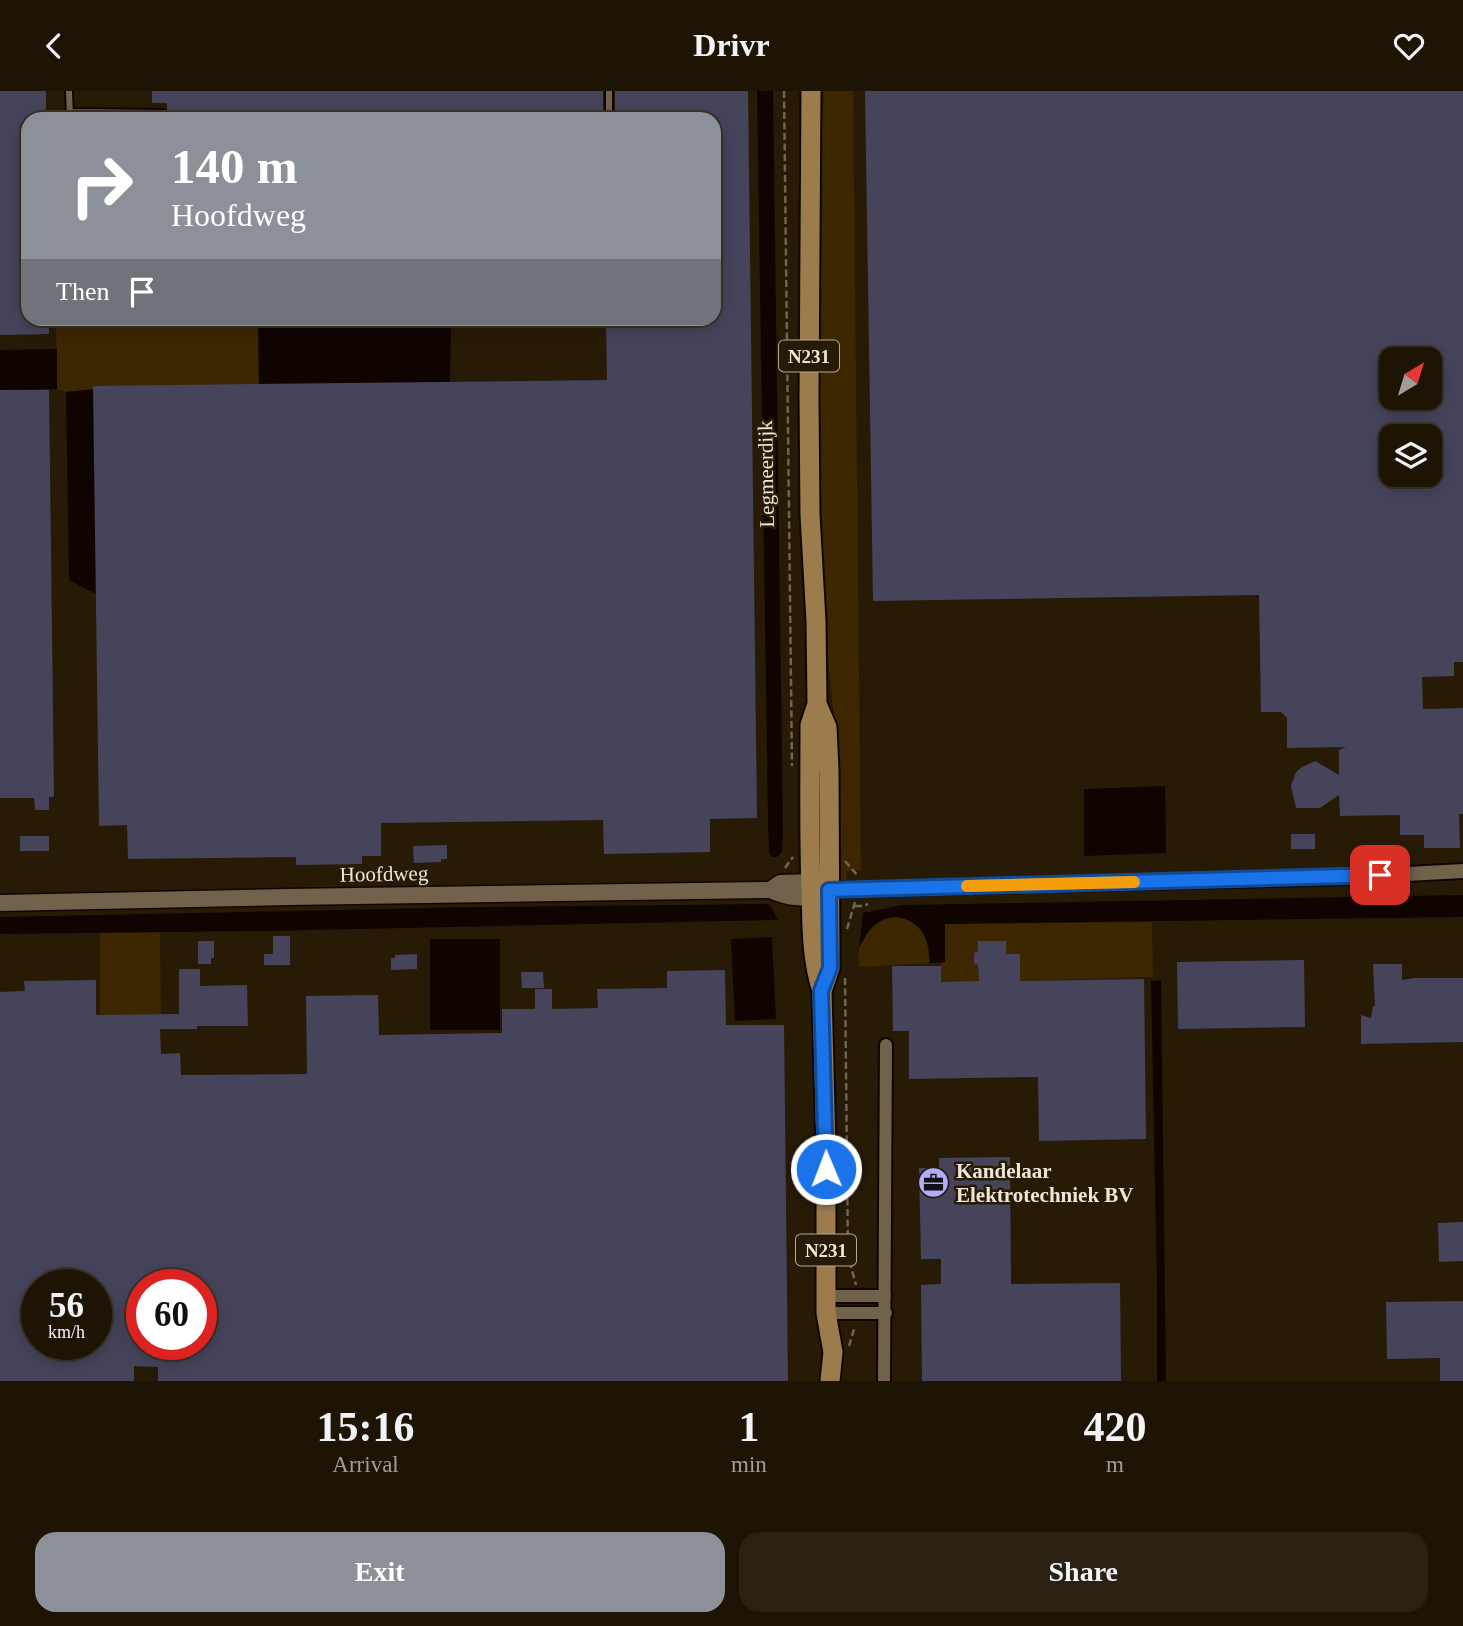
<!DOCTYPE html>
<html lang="en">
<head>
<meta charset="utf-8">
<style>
  body { margin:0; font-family:Georgia,serif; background:#2b2113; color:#f1f3f6; height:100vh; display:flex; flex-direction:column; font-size:26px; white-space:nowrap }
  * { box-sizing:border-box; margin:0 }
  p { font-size:23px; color:#a19e9a }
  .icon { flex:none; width:38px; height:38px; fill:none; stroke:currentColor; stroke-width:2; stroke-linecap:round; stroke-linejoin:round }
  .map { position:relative; height:1290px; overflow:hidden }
  .side { display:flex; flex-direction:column; background:#1e1404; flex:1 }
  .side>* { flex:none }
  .hud { position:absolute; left:21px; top:21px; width:700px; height:214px; border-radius:21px; box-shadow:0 4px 18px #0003,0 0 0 2px #3c3326; background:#8c9099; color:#fff; overflow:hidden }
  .needle { width:46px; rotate:38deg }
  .buttons { position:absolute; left:1379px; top:256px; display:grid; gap:14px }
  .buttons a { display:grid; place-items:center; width:63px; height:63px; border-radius:14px; background:#1e1404; box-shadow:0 4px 18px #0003,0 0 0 2px #3c3326; font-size:35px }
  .speed { position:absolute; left:21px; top:1178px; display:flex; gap:14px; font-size:35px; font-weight:700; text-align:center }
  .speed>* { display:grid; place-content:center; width:91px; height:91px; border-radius:50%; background:#1e1404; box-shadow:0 4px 18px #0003,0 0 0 2px #3c3326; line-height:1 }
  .speed small { font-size:18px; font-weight:400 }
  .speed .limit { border:10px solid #d22; background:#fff; color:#111 }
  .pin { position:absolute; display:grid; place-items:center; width:60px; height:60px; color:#fff; margin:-30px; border-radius:14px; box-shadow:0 4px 10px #0006 }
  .me { position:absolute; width:77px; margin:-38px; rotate:359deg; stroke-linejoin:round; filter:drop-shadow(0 0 5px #0008) }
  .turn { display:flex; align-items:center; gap:24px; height:147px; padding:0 35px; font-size:32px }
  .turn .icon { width:91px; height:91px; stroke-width:2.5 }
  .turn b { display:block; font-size:49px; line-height:60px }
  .then { display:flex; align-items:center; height:66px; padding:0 35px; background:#0003; gap:14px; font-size:26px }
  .eta { display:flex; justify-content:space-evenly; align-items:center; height:119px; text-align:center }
  .eta b { font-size:42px; font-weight:700; line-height:49px }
  .button { display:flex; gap:14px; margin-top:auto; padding:14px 35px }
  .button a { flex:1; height:80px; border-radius:21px; background:#8c9099; color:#fff; font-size:28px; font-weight:700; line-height:80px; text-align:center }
  .button a+a { background:#2b2113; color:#f1f3f6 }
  header { display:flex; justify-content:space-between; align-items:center; height:91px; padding:0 35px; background:#1e1404; font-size:32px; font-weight:700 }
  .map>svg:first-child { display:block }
  .green { fill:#3d2700 }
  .water { fill:#100400 }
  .building { fill:#45445b; fill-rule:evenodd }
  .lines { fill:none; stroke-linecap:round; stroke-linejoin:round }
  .service-casing { stroke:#100500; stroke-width:10 }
  .minor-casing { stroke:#100500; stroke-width:16 }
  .tertiary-casing { stroke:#100500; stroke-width:18 }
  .secondary-casing { stroke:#100500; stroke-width:19 }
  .primary-casing { stroke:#100500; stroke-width:23 }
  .path { stroke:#706452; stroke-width:2.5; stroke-dasharray:7 3.5; stroke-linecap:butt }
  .service { stroke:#72624c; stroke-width:6 }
  .minor { stroke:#72624c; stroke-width:12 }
  .tertiary { stroke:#72624c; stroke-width:14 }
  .secondary { stroke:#72624c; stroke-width:16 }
  .primary { stroke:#9c7c4d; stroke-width:19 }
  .route-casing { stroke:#114b97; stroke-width:18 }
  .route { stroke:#1a73e8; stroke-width:12 }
  .slow { stroke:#f59e0b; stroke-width:12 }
  .labels { text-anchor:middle; stroke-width:5; stroke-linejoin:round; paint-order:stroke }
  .shield { fill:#281b06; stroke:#b3a99a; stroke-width:2 }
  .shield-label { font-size:19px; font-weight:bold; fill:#efe6d9 }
  .street-label { font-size:21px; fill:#efe6d9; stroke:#281b06 }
  .poi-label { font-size:21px; font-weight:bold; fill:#efe6d9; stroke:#281b06; text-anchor:start }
</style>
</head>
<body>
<header><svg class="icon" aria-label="back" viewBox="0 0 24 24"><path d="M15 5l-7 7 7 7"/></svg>Drivr<svg class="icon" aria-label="heart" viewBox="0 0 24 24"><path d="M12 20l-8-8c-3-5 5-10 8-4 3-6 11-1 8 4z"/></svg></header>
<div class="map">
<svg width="1463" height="1290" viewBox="0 0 1463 1290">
  <rect width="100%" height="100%" fill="#281b06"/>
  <path class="green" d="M824,0H853L861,780H846L847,790L840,789L837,657L819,478L814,171Z
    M56,228H258L259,296L96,298L66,301L57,298Z
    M894,826C922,826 928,849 930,872L859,876C859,870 858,863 859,857C863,841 878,829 894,826Z
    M1152,831L1153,886L941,892V872L945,871L944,833Z
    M160,841L161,931H100V842Z"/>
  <path class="water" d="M757,0H773L783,743L782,761L777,766H772L769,762L768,730Z
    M258,228H451L450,292L259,296Z
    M57,258V298L0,299V259Z
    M96,298L98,504L69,489L66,301Z
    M1165,695L1166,762L1084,765V698Z
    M1463,804V826L945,833V871L930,872C929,865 929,857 927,850C920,831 898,820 880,830C870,836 864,847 859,857L863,822L901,814Z
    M765,813L770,814L778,829L266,840L0,843V826L479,816Z
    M772,846L776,928L735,930L731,848Z
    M430,848H500V939H430Z
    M1161,889L1166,1290H1157V1196L1151,890Z"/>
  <path class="building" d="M0,0H46V28H28V228H49V243L0,244Z
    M152,0H603V28H167V12H152Z
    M615,0H748L757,727L710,728V761L604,763L603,729L381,732V765H362V773L296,774V766L128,768L127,734L99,735L93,295L607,289L606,228H714V28H615Z
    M865,0H1463V571H1454V585L1422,586L1423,618L1463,617V723H1459L1460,757H1424V744H1400V724L1340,725L1339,704L1320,717H1296L1291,695L1296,681L1302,676L1315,670L1339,684V659L1346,656L1287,657V627L1281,621H1261L1259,504L873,510ZM1391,268H1430V306H1391ZM1391,345H1430V383H1391Z
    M0,299H49L54,706H49V719H35L34,707H0Z
    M1291,743H1315V758H1291Z
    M20,745H49V760H20Z
    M447,754V768H441V771L414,772L413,755Z
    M273,845H290V874H264V863H273Z
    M198,850H214V867H211V873H198Z
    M978,850H1006V863H1020V890L1144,888L1146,1048L1039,1050L1038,986L909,988V940H893L892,875H941V891L979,890L978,874L974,872V862L978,860Z
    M417,863V878L391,879V867H395V864Z
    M1304,869L1305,936L1178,938L1177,871Z
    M1373,873H1402V889L1415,887H1463V951L1361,953V924L1371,927L1373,915H1375Z
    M179,878H200V895L247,894L248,935H197V938H160L161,963L180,962L181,984L307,983L306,905L378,904L379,944L502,942V918H535V898H552V918L598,917L597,898L667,897V880L725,879L726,934H784L788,1290H158V1276L134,1275V1290H0V901L25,900L24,890L96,889V924L179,923ZM37,1194H96V1253H37ZM142,1194H201V1253H142Z
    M521,881H543L544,897H522Z
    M1010,1066L1011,1193L1120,1192L1121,1290H922L921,1194L941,1193V1168H921L919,1077H939V1067Z
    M1463,1131V1170L1439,1171L1438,1132Z
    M1463,1210V1290H1440V1267L1387,1268L1386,1211Z"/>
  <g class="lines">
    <defs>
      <path id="service" d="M69,0L70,28
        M609,0V28
        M70,21L163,22"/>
      <path id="minor" d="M826,1205H885
        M826,1222H886
        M884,1290L886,954"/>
      <path id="tertiary" d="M829,799L1352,786L1463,780"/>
      <path id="secondary" d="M770,799L780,792L811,791L821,795
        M0,812L288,806L770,799C787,806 802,810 821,802"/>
      <path id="primary" d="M811,0L809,307L810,424L816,530L817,613L810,634C810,689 809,743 811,798C812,832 811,867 822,900L826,1059V1222L833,1261L830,1290
        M817,613L827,636L829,680L830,877L822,900"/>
    </defs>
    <use href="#service" class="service-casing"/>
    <use href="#minor" class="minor-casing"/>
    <use href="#tertiary" class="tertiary-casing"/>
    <use href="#secondary" class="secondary-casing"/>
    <use href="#primary" class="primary-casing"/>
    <path class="path" d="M784,0L792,675
      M845,770L857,784
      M785,777L793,766
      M855,815H863L868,813
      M847,838L855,811
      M845,887L848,1165L856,1194
      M849,1255L855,1235"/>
    <use href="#service" class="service"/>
    <use href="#minor" class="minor"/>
    <use href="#tertiary" class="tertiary"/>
    <use href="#secondary" class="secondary"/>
    <use href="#primary" class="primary"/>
  </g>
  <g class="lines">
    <defs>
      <path id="route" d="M826,1078L821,900L830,877L829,799L1380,784"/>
    </defs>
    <use href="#route" class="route-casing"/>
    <use href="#route" class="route"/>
    <path class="slow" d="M967,795L1134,791"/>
  </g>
  <defs>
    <symbol id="office-disc" viewBox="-11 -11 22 22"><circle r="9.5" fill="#b1adfa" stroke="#281b06"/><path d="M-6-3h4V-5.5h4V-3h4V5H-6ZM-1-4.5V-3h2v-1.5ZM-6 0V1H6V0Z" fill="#111"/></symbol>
  </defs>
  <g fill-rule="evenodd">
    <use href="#office-disc" x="916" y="1074" width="35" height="35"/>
  </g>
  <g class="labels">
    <g class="shield">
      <rect x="779" y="249.5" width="60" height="31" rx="5"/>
      <rect x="796" y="1143.5" width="60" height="31" rx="5"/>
    </g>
    <g class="shield-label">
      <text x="809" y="272">N231</text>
      <text x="826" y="1166">N231</text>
    </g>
    <g class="street-label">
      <text transform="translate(766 383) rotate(-91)" y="7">Legmeerdijk</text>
      <text transform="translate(384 783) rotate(-1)" y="7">Hoofdweg</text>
    </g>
    <g class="poi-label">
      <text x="956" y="1087">Kandelaar<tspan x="956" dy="24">Elektrotechniek BV</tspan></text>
    </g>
  </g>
</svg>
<div class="buttons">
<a><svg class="needle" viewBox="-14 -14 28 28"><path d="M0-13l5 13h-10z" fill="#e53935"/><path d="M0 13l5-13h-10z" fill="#a19e9a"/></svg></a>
<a><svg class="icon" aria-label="layers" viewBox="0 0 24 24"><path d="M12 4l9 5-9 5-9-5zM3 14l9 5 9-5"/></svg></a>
</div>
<div class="speed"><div>56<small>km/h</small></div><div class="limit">60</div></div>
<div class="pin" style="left:1380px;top:784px;background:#d93025"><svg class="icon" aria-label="arrive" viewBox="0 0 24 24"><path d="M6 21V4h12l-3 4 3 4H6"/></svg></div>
<svg class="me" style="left:826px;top:1078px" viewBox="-20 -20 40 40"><circle r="17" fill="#1a73e8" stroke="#fff" stroke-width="3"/><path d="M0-11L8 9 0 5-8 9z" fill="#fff"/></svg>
<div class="hud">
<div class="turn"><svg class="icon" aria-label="right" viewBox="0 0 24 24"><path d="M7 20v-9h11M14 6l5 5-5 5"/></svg><div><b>140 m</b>Hoofdweg</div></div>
<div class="then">Then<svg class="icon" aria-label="arrive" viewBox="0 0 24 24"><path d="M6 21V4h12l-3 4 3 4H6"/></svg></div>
</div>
</div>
<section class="side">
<div class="eta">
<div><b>15:16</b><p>Arrival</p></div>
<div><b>1</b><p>min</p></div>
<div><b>420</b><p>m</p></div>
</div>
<div class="button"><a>Exit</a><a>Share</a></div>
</section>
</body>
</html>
